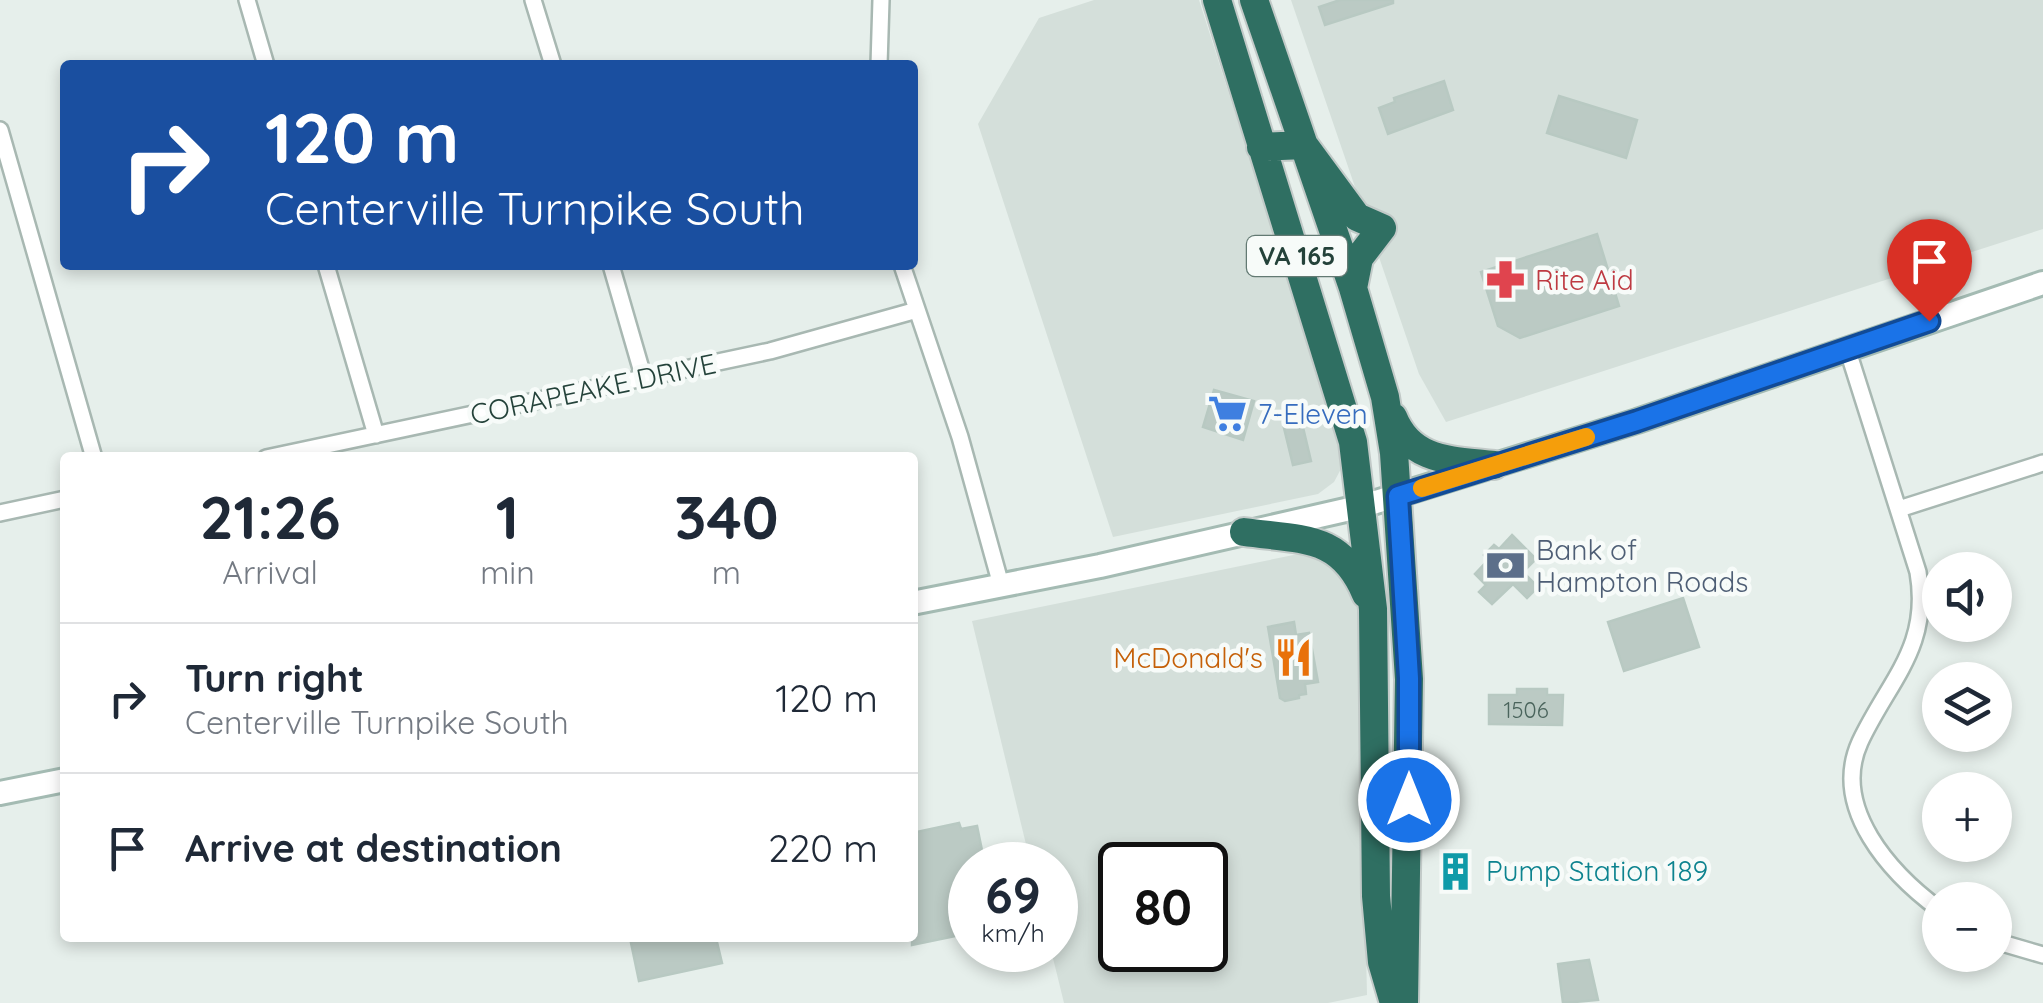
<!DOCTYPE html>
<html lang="en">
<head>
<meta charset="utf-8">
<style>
  body { margin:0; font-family:Quicksand,sans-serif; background:#f6f6f7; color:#1f2937; height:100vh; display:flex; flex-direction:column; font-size:38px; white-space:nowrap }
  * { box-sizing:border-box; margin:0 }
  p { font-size:32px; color:#747a83 }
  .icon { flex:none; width:55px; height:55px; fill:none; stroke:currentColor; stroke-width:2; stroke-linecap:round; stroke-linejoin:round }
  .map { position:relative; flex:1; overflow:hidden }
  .panel { position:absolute; left:60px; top:452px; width:858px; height:490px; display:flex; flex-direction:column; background:#fff; border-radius:10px; box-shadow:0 5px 15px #0003 }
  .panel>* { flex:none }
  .banner { position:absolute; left:60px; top:60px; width:858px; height:210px; border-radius:10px; box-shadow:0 5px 15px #0003; background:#1a4fa0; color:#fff; overflow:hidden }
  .buttons { position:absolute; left:1922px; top:552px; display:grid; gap:20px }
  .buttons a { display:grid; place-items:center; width:90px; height:90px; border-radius:50%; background:#fff; box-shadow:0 5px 15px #0003; font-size:50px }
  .speed { position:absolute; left:948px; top:842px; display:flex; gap:20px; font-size:50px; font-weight:700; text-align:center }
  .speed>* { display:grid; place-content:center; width:130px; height:130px; border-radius:50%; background:#fff; box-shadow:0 5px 15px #0003; line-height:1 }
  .speed small { font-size:25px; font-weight:400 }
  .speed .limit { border:5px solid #111; border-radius:15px; background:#fff; color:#111 }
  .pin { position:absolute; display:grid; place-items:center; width:85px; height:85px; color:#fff; margin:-102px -42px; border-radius:50% 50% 50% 0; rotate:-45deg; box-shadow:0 0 10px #0007 }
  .pin .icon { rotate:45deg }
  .me { position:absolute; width:110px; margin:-55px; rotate:0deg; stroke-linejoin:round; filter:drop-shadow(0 0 8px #0008) }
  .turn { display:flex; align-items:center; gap:35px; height:210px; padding:0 40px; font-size:45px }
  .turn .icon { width:130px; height:130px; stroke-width:2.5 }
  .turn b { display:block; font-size:70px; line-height:85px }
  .eta { display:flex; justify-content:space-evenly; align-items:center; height:170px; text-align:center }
  .eta b { font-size:60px; font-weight:800; line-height:70px }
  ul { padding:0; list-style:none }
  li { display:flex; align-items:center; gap:30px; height:150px; padding:0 40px; border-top:2px solid #e0e1e3 }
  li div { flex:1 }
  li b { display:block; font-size:38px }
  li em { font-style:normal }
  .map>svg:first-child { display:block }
  .built { fill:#d4dfda; fill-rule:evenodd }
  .building { fill:#bbcac4; stroke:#b8c9c2; stroke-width:2.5 }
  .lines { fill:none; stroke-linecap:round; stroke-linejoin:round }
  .street-casing { stroke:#a8b8b2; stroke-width:20 }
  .secondary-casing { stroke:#a4bbb3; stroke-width:28 }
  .highway-casing { stroke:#c2cac8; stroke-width:32 }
  .street { stroke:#fff; stroke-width:15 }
  .secondary { stroke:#fff; stroke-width:22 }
  .highway { stroke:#2f6f62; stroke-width:28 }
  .route-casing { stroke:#114b97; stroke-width:25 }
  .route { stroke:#1a73e8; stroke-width:18 }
  .slow { stroke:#f59e0b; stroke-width:18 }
  .labels { text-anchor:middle; stroke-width:9; stroke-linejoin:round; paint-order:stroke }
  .number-label { font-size:22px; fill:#4a645c }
  .shield { fill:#f7fbf9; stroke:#637a73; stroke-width:2.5 }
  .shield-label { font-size:25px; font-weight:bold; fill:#24423a }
  .health-label { font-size:28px; fill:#be3a42; stroke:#f7fbf9; text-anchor:start }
  .street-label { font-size:28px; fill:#24423a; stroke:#f7fbf9 }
  .shop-label { font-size:28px; fill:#366cbe; stroke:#f7fbf9; text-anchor:start }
  .service-label { font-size:28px; fill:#4e5e75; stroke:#f7fbf9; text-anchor:start }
  .food-label { font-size:28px; fill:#c56008; stroke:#f7fbf9; text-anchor:end }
  .culture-label { font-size:28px; fill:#0d838f; stroke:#f7fbf9; text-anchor:start }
</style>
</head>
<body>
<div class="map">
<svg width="2043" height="1003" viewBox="0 0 2043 1003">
  <rect width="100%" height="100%" fill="#e6efeb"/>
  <path class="built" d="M1094,0H1199L1339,438L1342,467L1334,482L1318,494L1113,537L978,124L1039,18Z
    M1291,0H2043V229L1446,422L1419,374Z
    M1318,550L1358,591L1367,995L1328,1003H1064L1051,950H1055V865H1031L972,621ZM1120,865H1205V950H1120Z"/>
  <path class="building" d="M1340,0H1393V3L1325,25L1319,7Z
    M1444,81L1453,110L1388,134L1379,108L1395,102L1394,98Z
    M1559,96L1637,120L1626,158L1547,133Z
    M1597,234L1619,306L1520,338L1498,326L1481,272Z
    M1214,390L1254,401L1243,440L1203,427Z
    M1301,419L1311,461L1293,465L1283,424Z
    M1512,535L1536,559L1523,572L1538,587L1527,598L1513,584L1492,604L1479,592L1486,585L1475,574L1488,560L1484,555L1494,545L1499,549Z
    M1683,598L1699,647L1624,671L1608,622Z
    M1294,622L1296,635L1309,633L1318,682L1305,684L1306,694L1299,695V698L1285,701L1280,698L1268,627Z
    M1517,689H1547V695H1563L1562,725L1489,724V695H1517Z
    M959,823L961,829L977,826L985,865H970V933L912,945V833Z
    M630,938H716L722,963L639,981Z
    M1589,960L1598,1000L1563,1003L1558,964Z"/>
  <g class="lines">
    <defs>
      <path id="street" d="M247,0L266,65
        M533,0L553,65
        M879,65L881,0
        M0,130L94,458
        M326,265L376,435
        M611,265L644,379
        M902,265L960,437L1001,585
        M1847,348L1918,572C1931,647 1889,680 1860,742C1830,808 1891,874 1940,910
        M266,458L770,351L917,310
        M1899,509L2043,463
        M0,513L65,499
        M1995,941L2043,955"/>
      <path id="secondary" d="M912,603L1100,566L1363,506L1637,421L2043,283
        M0,793L65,780"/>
      <path id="highway" d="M1217,0L1353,442L1373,609L1376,896L1382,962L1394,1003
        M1254,0L1353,288L1385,397L1394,453L1409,679L1404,1002
        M1261,147L1304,145L1357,217L1382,228L1359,258L1353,288
        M1393,417C1411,462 1451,460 1494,465
        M1244,532C1302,540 1341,534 1366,594"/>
    </defs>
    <use href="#street" class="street-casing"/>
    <use href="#secondary" class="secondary-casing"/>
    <use href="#highway" class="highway-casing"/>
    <use href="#street" class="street"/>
    <use href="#secondary" class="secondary"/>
    <use href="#highway" class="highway"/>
  </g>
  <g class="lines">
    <defs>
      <path id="route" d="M1409,800V678L1398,496L1637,421L1929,321"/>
    </defs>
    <use href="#route" class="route-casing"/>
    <use href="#route" class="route"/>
    <path class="slow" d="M1422,488L1586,437"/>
  </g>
  <defs>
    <symbol id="pharmacy-bare" viewBox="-9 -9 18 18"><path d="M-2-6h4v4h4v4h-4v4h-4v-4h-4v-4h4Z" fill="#e0444e" stroke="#f7fbf9" stroke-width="2.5" paint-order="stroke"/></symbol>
    <symbol id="supermarket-bare" viewBox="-9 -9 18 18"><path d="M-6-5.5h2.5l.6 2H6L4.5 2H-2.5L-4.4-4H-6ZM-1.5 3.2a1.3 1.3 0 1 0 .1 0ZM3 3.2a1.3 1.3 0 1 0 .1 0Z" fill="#3f7fe0" stroke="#f7fbf9" stroke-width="2.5" paint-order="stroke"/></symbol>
    <symbol id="bank-bare" viewBox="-9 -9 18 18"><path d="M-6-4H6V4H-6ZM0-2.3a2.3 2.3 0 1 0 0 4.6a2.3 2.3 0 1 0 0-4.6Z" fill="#5c6f8a" stroke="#f7fbf9" stroke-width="2.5" paint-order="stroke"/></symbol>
    <symbol id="restaurant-bare" viewBox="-9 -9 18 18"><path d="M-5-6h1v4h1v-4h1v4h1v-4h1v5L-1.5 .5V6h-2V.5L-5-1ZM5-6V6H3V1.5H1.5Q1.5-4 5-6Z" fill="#e8710a" stroke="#f7fbf9" stroke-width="2.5" paint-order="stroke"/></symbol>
    <symbol id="building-bare" viewBox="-9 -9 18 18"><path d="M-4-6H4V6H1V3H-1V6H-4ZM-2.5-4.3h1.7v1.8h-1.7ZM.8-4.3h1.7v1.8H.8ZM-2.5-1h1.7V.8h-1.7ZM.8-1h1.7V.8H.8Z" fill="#0f9aa8" stroke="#f7fbf9" stroke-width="2.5" paint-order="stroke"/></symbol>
  </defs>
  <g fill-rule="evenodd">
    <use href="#pharmacy-bare" x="1478" y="252" width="55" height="55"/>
    <use href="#supermarket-bare" x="1200" y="386" width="55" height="55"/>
    <use href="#bank-bare" x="1478" y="538" width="55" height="55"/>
    <use href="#restaurant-bare" x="1266" y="630" width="55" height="55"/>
    <use href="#building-bare" x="1428" y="844" width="55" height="55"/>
  </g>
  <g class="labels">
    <g class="number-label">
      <text x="1526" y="718">1506</text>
    </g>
    <rect class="shield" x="1247" y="236" width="100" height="40" rx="8"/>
    <g class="shield-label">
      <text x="1297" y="265">VA 165</text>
    </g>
    <g class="health-label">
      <text x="1535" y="290">Rite Aid</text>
    </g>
    <g class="street-label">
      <text transform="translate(593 389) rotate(-12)" y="10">CORAPEAKE DRIVE</text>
    </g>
    <g class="shop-label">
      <text x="1258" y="424">7-Eleven</text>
    </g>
    <g class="service-label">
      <text x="1536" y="560">Bank of<tspan x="1536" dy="32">Hampton Roads</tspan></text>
    </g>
    <g class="food-label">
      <text x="1263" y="668">McDonald's</text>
    </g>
    <g class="culture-label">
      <text x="1486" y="881">Pump Station 189</text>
    </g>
  </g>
</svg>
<div class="buttons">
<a><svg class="icon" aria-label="sound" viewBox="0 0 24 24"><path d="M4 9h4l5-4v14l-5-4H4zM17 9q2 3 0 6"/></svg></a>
<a><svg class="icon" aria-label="layers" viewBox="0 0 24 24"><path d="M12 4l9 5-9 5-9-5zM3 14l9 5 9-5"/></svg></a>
<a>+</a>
<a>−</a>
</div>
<div class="speed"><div>69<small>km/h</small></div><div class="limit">80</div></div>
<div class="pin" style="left:1929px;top:321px;background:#d93025"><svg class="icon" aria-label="arrive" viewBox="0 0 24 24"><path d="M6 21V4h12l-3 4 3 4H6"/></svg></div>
<svg class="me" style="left:1409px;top:800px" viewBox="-20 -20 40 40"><circle r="17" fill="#1a73e8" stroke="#fff" stroke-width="3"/><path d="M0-11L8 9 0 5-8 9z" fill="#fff"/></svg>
<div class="banner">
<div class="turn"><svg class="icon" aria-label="right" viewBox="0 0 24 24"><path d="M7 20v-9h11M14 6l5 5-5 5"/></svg><div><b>120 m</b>Centerville Turnpike South</div></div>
</div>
<section class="panel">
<div class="eta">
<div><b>21:26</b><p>Arrival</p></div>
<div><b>1</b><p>min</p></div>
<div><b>340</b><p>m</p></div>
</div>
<ul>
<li><svg class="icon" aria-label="right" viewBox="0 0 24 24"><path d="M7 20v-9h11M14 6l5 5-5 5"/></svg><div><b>Turn right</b><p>Centerville Turnpike South</p></div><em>120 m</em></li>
<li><svg class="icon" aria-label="arrive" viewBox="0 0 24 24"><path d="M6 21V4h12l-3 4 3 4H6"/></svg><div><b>Arrive at destination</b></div><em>220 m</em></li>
</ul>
</section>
</div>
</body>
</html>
